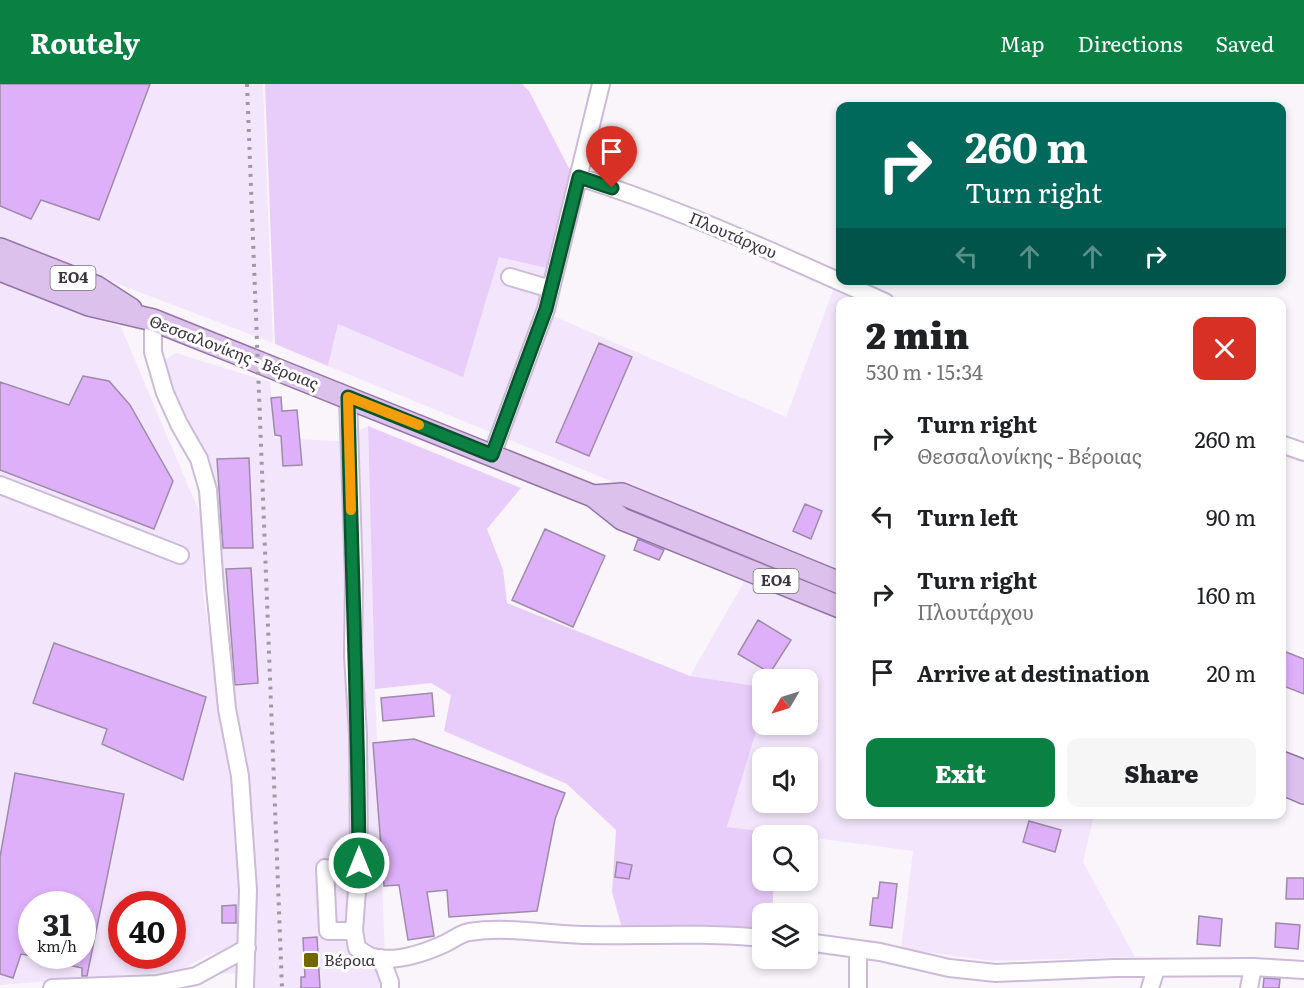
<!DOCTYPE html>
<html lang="en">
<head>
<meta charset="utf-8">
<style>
  body { margin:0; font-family:Literata,serif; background:#f6f6f6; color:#202124; height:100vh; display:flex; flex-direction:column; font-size:22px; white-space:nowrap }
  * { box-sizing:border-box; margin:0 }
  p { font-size:20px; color:#757577 }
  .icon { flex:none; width:33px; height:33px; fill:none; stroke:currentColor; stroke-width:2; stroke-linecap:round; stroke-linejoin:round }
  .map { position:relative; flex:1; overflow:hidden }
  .drawer { position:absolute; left:836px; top:213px; width:450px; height:522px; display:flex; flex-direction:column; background:#fff; border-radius:12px; box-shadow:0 3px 9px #0003 }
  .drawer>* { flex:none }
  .hud { position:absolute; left:836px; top:18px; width:450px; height:183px; border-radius:12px; box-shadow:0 3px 9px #0003; background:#00695c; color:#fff; overflow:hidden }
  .needle { width:39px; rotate:232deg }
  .buttons { position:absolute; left:752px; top:585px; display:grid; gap:12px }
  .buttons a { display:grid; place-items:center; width:66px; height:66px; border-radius:12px; background:#fff; box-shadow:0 3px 9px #0003; font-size:30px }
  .speed { position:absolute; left:18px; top:807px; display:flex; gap:12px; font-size:30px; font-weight:700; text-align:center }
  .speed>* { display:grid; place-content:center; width:78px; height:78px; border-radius:50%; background:#fff; box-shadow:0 3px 9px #0003; line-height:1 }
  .speed small { font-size:15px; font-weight:400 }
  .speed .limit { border:9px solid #d22; background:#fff; color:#111 }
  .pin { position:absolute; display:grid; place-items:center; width:51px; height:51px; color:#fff; margin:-62px -26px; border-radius:50% 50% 50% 0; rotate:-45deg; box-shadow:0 0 6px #0007 }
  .pin .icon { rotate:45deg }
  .me { position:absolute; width:66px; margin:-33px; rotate:0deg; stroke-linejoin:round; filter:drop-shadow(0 0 4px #0008) }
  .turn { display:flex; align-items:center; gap:21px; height:126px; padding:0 30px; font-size:27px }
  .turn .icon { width:78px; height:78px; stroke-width:2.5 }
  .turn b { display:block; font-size:42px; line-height:51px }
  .lanes { display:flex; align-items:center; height:57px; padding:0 30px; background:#0003; justify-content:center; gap:30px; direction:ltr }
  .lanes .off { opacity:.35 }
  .round { display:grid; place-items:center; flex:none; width:63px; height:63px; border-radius:12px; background:#f6f6f6 }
  .summary { display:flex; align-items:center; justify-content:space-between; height:102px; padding:0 30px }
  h1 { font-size:36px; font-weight:800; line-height:45px }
  .button { display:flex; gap:12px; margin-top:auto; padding:12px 30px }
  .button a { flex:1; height:69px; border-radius:12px; background:#0b8043; color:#fff; font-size:24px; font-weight:800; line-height:69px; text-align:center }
  .button a+a { background:#f6f6f6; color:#202124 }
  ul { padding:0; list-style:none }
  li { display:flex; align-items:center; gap:18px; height:78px; padding:0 30px }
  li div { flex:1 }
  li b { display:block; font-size:22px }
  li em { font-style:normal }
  header { display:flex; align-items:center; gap:36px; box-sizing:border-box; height:84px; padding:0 30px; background:#0b8043; color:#fff }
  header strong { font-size:28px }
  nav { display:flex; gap:33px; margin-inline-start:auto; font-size:21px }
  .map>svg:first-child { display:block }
  .built { fill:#f3e6fc; fill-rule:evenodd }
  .green { fill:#e8ccfa }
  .building { fill:#dfb0fa; stroke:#9d8ba7; stroke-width:1.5 }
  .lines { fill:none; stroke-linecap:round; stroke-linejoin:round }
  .minor-casing { stroke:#ccbad8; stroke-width:20 }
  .major-casing { stroke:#9574a7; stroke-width:24 }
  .minor { stroke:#fff; stroke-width:16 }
  .major { stroke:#dcc1ec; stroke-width:21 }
  .rail { stroke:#9f99a2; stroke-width:4; stroke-dasharray:3 6; stroke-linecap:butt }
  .route-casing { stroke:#07532c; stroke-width:15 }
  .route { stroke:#0b8043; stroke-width:10 }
  .slow { stroke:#f59e0b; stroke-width:10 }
  .poi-dot { fill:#736800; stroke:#fff; stroke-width:2 }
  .labels { text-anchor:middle; stroke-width:6; stroke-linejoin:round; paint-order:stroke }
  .shield { fill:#fff; stroke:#767179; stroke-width:1.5 }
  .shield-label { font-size:15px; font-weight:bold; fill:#3c3440 }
  .street-label { font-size:16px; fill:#3c3440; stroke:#fff }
  .poi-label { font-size:16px; fill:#3c3440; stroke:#fff; text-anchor:start }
</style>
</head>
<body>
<header>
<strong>Routely</strong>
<nav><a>Map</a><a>Directions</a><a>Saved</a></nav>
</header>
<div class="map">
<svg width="1304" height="904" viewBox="0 0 1304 904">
  <rect width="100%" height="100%" fill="#f9f5fb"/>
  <path class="built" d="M0,0H263L273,259L0,155Z
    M499,172L561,188L551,231L786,333L835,201L904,217L840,218V490L328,282L338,240L463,292Z
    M0,197L121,243L203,437V509L209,548L206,377L182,342L162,278L176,269L270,298L275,354L339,357L368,342L375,605L386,904H240L239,889L216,890L215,868L178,887L0,901ZM32,820H82V872H32ZM122,820H172V872H122Z
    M748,491L840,527V730L1094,731L1083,778L1135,873L993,877L901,865L913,767L807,753V752L792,751L727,743L762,628V640H807V596H762V603L690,592ZM762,674H807V718H762Z"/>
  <path class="green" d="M265,0H522L529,7L571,88L550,185L499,173L463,293L338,240L328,282L275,260Z
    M368,342L521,404L487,445L503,486L507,519L690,592L762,603V628L727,743L776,749V751L762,752V796L774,797L772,829L762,830V846L622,844L612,808L616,746L567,700L444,647L451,611L431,599L375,605Z"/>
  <path class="building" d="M0,0H150L99,136L41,116L31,135L0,122Z
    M599,259L632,273L589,372L556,358Z
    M83,292L109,297L130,321L173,397L154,445L0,386V298L69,321Z
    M281,313L282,327L297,326L302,381L283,382L281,352L275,351L271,314Z
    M249,374L253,464H223L217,375Z
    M805,420L822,427L811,455L793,447Z
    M545,445L605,472L573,543L512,516Z
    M638,455L664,466L659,476L634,466Z
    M251,484L258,599L235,601L226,485Z
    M758,536L791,556L770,589L738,570Z
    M54,559L206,613L183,696L102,660L107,645L33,619Z
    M1281,566L1304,575V610L1281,601Z
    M432,609L434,632L383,637L381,614Z
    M414,655L565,709L555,735L537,827L449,833L447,806L427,808L434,852L408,856L399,801L384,802L373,659Z
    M15,689L124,710L87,892H82V884L47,876V872H82V820H32V872L21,870L13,894L0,890V773Z
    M1029,737L1061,746L1055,768L1023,758Z
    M617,778L632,781L629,795L615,793Z
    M1287,794H1304V815H1286Z
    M880,798L897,800L892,844L870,841L873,814H878Z
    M236,821V839H222V822Z
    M1199,832L1222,835L1220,862L1197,860Z
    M1276,839L1300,841L1298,865L1275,863Z
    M317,853L320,904H301V893H305L303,854Z
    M1264,894L1280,895L1279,904H1263Z"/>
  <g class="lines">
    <defs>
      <path id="minor" d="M579,93C684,126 784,173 885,218
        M510,193L551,205
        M153,236V268L165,309L179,340L199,375L208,406L215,504L227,625L240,692L248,806L245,904
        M348,313L354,496L353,572L358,651L359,779L354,847L357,864C362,867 368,872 373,873C396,879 424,869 444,860C453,856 459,850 469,848C508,842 544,850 583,851C643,852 702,848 762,854
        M1281,360L1304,368
        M492,371L546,225L601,0
        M0,401L180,471
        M325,784L328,847H354
        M807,858L880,868L949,884L996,889L1115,884L1253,883L1304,886
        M381,874L390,898V904
        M52,904L157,900L196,892L247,864
        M858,904V865
        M1150,904L1156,885
        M1249,904L1253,883"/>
      <path id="major" d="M0,165L97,203L131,225
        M0,186L89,221L153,236L593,412L622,435L840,523
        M593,412L622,410L840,499
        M1281,678L1304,687
        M1281,699L1304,709"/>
    </defs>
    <use href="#minor" class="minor-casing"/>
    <use href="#major" class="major-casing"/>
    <use href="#minor" class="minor"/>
    <use href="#major" class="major"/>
    <path class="rail" d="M247,0L282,904"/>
  </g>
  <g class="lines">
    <defs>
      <path id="route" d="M359,779C358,623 351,468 348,313L492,371L546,225L579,93L612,104"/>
    </defs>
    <use href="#route" class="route-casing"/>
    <use href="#route" class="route"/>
    <path class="slow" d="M351,426L348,313L419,341"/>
  </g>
  <rect class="poi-dot" x="303" y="868" width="16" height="16" rx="3"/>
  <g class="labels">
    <g class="shield">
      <rect x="50.5" y="182" width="45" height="24" rx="4.5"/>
      <rect x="753.5" y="485" width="45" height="24" rx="4.5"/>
    </g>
    <g class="shield-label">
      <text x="73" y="199">ΕΟ4</text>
      <text x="776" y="502">ΕΟ4</text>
    </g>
    <g class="street-label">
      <text transform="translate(733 151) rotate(23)" y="6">Πλουτάρχου</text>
      <text transform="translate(234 268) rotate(21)" y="6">Θεσσαλονίκης - Βέροιας</text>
    </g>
    <g class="poi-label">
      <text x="324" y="882">Βέροια</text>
    </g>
  </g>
</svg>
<div class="buttons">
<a><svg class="needle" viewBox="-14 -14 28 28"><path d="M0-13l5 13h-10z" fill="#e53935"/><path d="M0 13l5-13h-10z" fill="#757577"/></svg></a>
<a><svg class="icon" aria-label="sound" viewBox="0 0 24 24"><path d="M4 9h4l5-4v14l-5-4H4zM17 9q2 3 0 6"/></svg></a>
<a><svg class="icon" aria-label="search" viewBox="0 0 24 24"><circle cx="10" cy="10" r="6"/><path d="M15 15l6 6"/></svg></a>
<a><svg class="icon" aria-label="layers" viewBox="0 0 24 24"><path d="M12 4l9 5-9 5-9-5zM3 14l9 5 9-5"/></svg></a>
</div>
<div class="speed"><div>31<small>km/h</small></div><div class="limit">40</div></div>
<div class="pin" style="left:612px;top:104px;background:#d93025"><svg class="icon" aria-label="arrive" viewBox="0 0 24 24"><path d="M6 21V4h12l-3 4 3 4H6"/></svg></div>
<svg class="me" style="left:359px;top:779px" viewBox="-20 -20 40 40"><circle r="17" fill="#0b8043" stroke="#fff" stroke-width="3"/><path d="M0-11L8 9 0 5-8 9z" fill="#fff"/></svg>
<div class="hud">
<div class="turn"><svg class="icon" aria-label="right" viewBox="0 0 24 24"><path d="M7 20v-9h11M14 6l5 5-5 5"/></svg><div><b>260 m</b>Turn right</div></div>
<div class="lanes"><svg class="icon off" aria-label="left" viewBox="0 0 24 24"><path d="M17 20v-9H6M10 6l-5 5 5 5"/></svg><svg class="icon off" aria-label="ahead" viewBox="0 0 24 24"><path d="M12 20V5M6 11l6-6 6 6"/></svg><svg class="icon off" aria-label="ahead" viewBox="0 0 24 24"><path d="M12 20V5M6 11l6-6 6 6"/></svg><svg class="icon" aria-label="right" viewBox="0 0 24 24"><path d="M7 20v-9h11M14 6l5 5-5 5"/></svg></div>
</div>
<section class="drawer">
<div class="summary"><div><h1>2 min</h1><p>530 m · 15:34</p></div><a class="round" style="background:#d93025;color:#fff"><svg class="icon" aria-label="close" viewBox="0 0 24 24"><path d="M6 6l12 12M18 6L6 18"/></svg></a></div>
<ul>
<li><svg class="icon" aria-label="right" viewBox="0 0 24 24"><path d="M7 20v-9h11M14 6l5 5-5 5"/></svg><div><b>Turn right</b><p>Θεσσαλονίκης - Βέροιας</p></div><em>260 m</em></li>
<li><svg class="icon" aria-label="left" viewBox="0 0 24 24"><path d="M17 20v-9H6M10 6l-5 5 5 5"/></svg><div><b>Turn left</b></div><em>90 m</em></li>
<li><svg class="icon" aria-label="right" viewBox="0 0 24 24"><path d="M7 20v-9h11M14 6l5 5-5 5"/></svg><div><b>Turn right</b><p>Πλουτάρχου</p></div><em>160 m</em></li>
<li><svg class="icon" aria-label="arrive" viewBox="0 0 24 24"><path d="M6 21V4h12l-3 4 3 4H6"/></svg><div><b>Arrive at destination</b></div><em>20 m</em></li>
</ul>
<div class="button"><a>Exit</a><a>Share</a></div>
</section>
</div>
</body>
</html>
